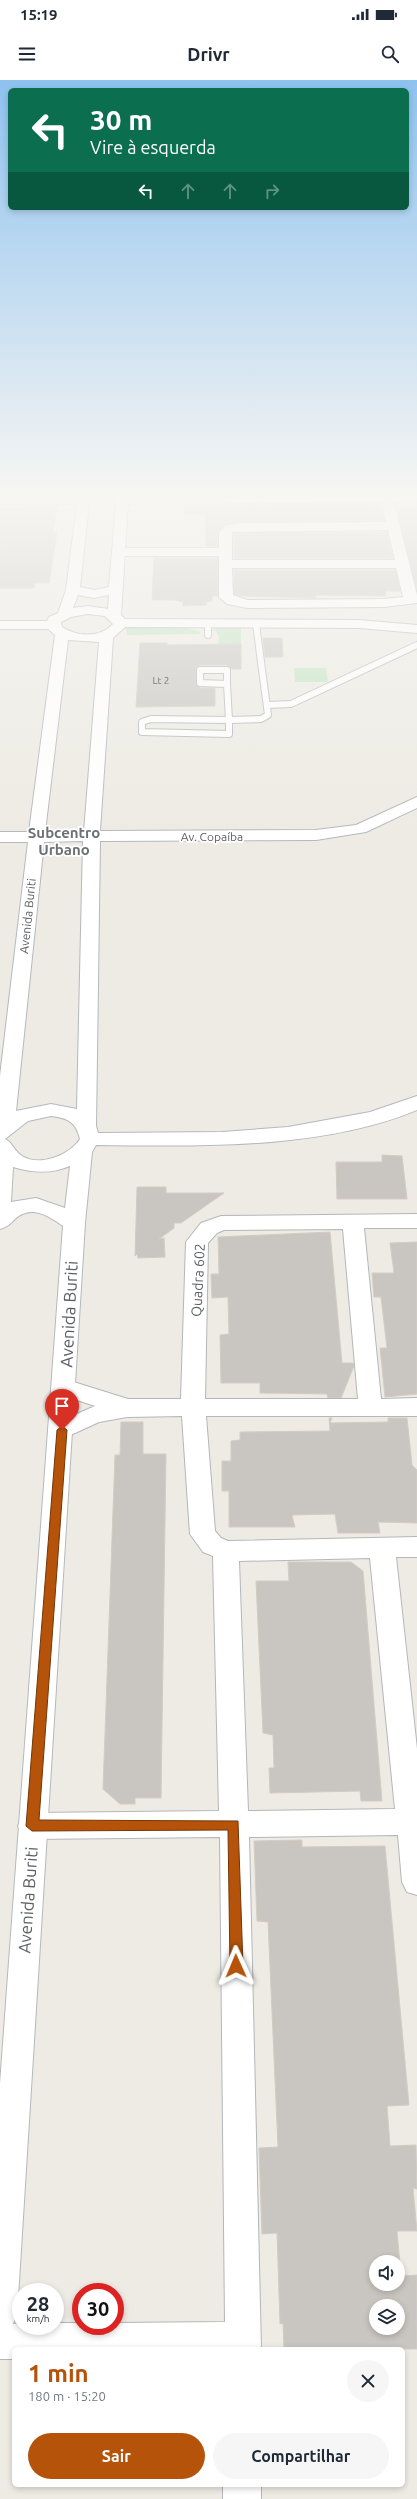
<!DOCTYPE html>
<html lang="pt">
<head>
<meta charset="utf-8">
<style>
  body { margin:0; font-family:Ubuntu,sans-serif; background:#f6f6f7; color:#1f2937; height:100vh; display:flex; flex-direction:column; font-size:15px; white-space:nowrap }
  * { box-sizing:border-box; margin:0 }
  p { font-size:13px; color:#747a83 }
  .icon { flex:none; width:22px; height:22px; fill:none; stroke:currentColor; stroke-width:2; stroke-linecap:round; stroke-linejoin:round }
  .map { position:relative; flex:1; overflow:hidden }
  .drawer { position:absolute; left:12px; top:2267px; width:393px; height:140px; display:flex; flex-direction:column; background:#fff; border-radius:6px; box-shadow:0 2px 6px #0003 }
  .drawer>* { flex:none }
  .top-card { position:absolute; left:8px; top:8px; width:401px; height:122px; border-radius:6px; box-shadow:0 2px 6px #0003; background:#0b6e4f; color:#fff; overflow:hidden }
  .tools { position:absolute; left:369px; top:2175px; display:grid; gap:8px }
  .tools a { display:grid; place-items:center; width:36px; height:36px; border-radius:50%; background:#fff; box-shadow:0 2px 6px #0003; font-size:20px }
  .speed { position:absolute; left:12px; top:2203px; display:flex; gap:8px; font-size:20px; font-weight:700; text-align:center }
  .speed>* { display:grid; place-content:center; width:52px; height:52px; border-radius:50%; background:#fff; box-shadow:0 2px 6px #0003; line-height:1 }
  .speed small { font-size:10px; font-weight:400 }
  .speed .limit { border:6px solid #d22; background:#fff; color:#111 }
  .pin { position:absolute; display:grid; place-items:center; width:34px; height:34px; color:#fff; margin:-41px -17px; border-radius:50% 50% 50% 0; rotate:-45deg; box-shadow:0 0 4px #0007 }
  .pin .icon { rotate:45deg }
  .me { position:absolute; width:44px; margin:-22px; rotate:359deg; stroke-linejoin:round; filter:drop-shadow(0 0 3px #0008) }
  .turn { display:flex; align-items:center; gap:14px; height:84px; padding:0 16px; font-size:18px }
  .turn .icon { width:52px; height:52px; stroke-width:2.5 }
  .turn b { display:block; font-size:28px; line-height:34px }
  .lanes { display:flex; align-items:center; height:38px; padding:0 16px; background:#0003; justify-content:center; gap:20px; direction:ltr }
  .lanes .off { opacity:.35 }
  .round { display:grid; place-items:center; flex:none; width:42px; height:42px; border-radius:21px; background:#f6f6f7 }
  .summary { display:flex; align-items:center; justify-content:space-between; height:68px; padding:0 16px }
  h1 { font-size:24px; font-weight:700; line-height:30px; color:#b45309 }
  .button { display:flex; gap:8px; margin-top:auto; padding:8px 16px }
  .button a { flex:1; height:46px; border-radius:24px; background:#b45309; color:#fff; font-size:16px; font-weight:700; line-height:46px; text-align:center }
  .button a+a { background:#f6f6f7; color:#1f2937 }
  .status { display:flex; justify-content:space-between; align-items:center; height:28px; padding:0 20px; background:#fff; direction:ltr }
  .status svg { height:11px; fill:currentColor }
  header { display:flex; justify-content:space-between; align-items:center; height:52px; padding:0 16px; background:#fff; font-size:18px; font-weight:700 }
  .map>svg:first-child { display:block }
  .green { fill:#c2e4c2 }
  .building { fill:#c9c6c1; stroke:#d2cdc3; fill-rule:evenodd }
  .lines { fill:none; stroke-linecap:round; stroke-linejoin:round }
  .lane-casing { stroke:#b4b6ba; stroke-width:8 }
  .street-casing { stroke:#b4b6ba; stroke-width:2 }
  .secondary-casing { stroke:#b5b8bd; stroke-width:2 }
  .lane { stroke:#fff; stroke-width:6 }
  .street { fill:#fff; fill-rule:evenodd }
  .secondary { fill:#fff; fill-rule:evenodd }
  .route { fill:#b45309; stroke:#753606 }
  .labels { text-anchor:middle; stroke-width:3.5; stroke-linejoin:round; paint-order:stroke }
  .far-number-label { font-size:10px; fill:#77797b }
  .far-street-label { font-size:12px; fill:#5c5f64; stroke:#fff }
  .street-label { font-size:14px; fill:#5c5f64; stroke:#fff }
  .far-district-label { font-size:15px; font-weight:bold; fill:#6d7176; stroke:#fff }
  .near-street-label { font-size:17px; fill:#5c5f64; stroke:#fff }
</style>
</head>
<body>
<div class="status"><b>15:19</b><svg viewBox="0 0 49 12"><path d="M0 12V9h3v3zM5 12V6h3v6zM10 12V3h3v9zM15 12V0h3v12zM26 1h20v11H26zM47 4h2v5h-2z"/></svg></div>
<header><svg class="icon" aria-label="menu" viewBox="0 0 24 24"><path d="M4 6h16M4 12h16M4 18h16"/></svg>Drivr<svg class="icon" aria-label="search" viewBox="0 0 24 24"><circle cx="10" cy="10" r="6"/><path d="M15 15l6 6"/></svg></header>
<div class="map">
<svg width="417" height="2419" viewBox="0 0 417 2419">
  <rect width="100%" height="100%" fill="#eeebe4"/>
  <path class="green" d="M126,548H185L199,551L200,554L127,555Z
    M218,548H241V564H218L219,557L216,551L212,550Z
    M294,588H326L328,602H295Z"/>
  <path class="building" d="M374,424V427H381L384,441L241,442L224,445L218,453V466H206L205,434L185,435V425Z
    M26,426H57L53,452H57L49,503H35L34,508H0V428H26Z
    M397,427H417V509Z
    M387,452L393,478H234V453Z
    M154,478H218V516H212V521L206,522V525H203L183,526V522L175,520H152Z
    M234,490H395L400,511H385L386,516L315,515L316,518L240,516L234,514Z
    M263,558H282L283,577H265Z
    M140,563H167V565L241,564V589H232L227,585H200L196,587V605L200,608H215V626L136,627Z
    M382,1075L402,1076L407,1119H337L336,1082H382Z
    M137,1107H166V1113H224L181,1143H174V1148L159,1159L164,1158L165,1177L138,1178L137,1174L135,1176Z
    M330,1152L342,1283H353L354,1286L341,1318H328L327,1314L260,1313V1303H221L220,1255L229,1254L228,1217L212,1218L211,1194H219L218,1157Z
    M417,1162V1314L385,1317L380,1268H387L381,1217H374L372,1193H394L390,1163Z
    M329,1338H332L330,1343L388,1342V1338H407L412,1385L417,1390V1443L378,1442L380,1453H338L335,1434L292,1435L295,1447H229V1411H222V1381H231V1361L240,1360V1352L330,1351Z
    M121,1342H143V1374H166L161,1718H135V1724H120L103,1709L115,1375H120Z
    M288,1482H351L363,1491L382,1721H361L360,1711L270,1713L269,1688H274L273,1655L263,1653L256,1501H289Z
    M302,1760V1767L385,1766L409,2025L387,2026L390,2066L416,2065L417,2109L413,2108L417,2151H397L401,2196L417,2195V2269H284L283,2243L280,2244L277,2153L262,2154L259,2068L278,2067L268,1842L257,1841L254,1761ZM376,2182H398V2204H376ZM376,2226H398V2248H376Z"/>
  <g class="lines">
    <defs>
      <path id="lane" d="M208,544V555
        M200,590H227V604L200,603Z
        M227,604L229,640L261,639L268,635L256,544
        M267,625L291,624L417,565
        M151,639L229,640V654L142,652V642Z"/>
      <path id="street" d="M387,414L393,418L417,515V523L384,527L247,528L227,524L219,517V476H120L114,472L120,468H219V453L224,446L241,443L386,442L381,418ZM388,450L395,480H232V452ZM232,488H396L403,517L384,519L247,520L233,515Z
        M417,1134V1148H364L381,1319L417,1318V1336H206L215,1451L221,1458L228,1461L417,1457V1477H396L417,1669V1815L407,1812L402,1802L398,1755L249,1757L261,2269H14V2279H0V2243L55,2246V2243H81V2246H115V2243L225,2242L220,1757L32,1759L22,1755L18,1746L22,1737L32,1733L219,1731L213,1476L203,1472L190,1454L182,1336L127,1337L99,1342L62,1359L54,1356L50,1350L54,1344L95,1326L56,1313L52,1307L56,1301L64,1299L128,1319H181L186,1162L201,1143L221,1136ZM343,1149L358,1319H205L208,1163L217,1153L224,1150ZM370,1478L395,1729L248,1731L239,1481Z
        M223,2405H261V2419H223Z"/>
      <path id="secondary" d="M78,414H90L80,507L94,510L109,507L117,414H129V416L417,414V422L128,424L121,535L125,539L359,540L417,545V553L359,548L125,547L113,558L100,751L316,750L356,745L417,717V728L366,752L316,760L100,761L96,1046L98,1053L222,1052L288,1047L370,1032L417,1016V1030C321,1070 198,1066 96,1065L92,1072L85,1143L17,2234L12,2246L0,2251V2004L63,1146C49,1136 31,1124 15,1139C10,1144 7,1147 0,1149V996L28,762H0V752H29L55,555L48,549H0V541H47L49,537L58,533L66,510L77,424H0V416H78ZM78,515L94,518L109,515L108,529L88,526L73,528ZM88,534L105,536L113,544C100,558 78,557 62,547L61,542L71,537ZM68,560L99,562L84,752H45ZM83,761L77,1029L51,1024L16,1031L44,762ZM51,1036C68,1038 76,1042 80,1059C70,1075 40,1087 22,1076C15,1072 12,1062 5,1059L28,1041ZM70,1086L65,1128L36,1118L11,1122L13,1087C33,1093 51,1094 70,1086Z"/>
    </defs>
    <use href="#lane" class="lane-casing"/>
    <use href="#street" class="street-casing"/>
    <use href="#secondary" class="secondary-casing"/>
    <use href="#lane" class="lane"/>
    <use href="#street" class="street"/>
    <use href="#secondary" class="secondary"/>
  </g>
  <linearGradient id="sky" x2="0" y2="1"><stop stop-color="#8ec2ef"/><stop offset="0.55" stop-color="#f7f6f3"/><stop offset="1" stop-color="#f7f6f3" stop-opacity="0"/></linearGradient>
  <rect width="417" height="752" fill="url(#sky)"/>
  <path class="route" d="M62,1346L67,1350L39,1740L238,1741L243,1886L241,1890L236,1891L232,1890L230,1886L228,1750L32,1751L26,1746L57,1350Z"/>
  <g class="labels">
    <g class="far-number-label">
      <text x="161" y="604">Lt 2</text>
    </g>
    <g class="far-street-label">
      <text x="212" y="761">Av. Copaíba</text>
      <text transform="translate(28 836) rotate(-84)" y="4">Avenida Buriti</text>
    </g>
    <g class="street-label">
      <text transform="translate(198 1200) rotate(-87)" y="5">Quadra 602</text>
    </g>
    <g class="far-district-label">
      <text x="64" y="758">Subcentro<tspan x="64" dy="17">Urbano</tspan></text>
    </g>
    <g class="near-street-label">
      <text transform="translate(69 1234) rotate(-87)" y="6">Avenida Buriti</text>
      <text transform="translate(28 1820) rotate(-86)" y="6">Avenida Buriti</text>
    </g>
  </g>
</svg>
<div class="tools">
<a><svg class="icon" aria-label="sound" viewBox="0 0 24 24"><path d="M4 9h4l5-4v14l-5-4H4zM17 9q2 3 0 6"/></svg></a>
<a><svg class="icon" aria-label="layers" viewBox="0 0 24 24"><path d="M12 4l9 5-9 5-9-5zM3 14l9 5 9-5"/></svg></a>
</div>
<div class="speed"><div>28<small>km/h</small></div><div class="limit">30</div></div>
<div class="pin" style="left:62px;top:1350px;background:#d93025"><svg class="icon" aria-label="arrive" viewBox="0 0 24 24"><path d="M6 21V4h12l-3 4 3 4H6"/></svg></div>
<svg class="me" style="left:236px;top:1886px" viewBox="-20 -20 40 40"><path d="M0-17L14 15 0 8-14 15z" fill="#b45309" stroke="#fff" stroke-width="4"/></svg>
<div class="top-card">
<div class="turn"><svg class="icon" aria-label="left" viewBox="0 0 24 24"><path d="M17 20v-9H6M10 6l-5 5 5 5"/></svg><div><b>30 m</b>Vire à esquerda</div></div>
<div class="lanes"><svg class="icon" aria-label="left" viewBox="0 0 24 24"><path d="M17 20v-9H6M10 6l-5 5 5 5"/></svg><svg class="icon off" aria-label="ahead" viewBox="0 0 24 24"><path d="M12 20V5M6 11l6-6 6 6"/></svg><svg class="icon off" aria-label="ahead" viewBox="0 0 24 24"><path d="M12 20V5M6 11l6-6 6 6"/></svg><svg class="icon off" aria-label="right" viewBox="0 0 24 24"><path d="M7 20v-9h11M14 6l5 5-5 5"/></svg></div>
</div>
<section class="drawer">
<div class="summary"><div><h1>1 min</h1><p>180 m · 15:20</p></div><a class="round"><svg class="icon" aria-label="close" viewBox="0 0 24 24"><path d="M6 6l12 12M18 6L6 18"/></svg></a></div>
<div class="button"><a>Sair</a><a>Compartilhar</a></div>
</section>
</div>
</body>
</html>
